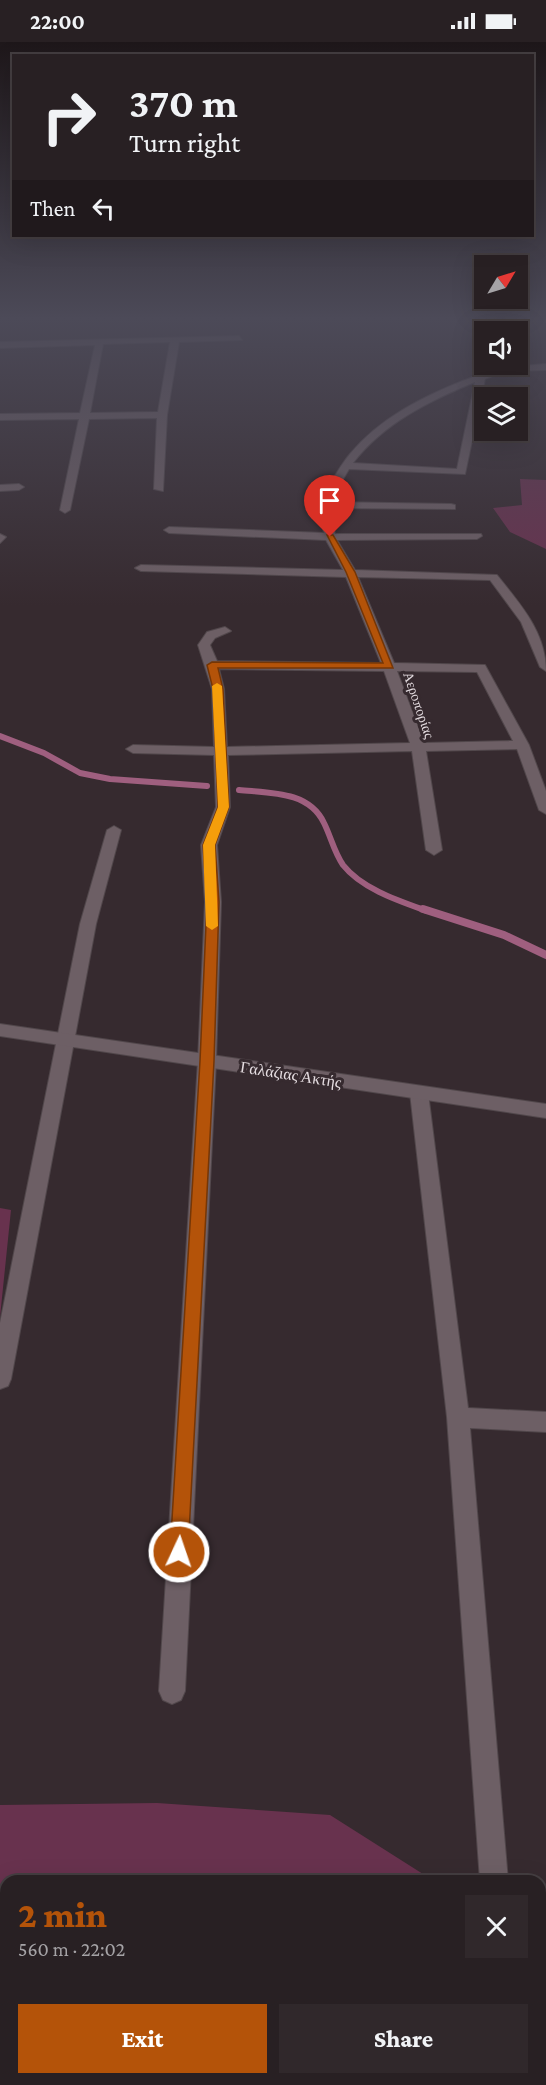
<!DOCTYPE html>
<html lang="en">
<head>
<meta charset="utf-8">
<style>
  body { margin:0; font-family:"Crimson Pro",serif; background:#30282b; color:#f1f3f6; height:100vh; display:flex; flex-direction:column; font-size:22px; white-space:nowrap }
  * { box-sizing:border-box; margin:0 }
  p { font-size:20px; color:#a5a3a6 }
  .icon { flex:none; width:33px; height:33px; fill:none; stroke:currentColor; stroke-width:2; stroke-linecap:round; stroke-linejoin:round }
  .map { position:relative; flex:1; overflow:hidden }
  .drawer { position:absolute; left:0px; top:1833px; width:546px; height:210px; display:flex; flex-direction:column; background:#282023; border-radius:18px 18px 0 0; box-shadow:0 6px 24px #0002,0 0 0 2px #443e41 }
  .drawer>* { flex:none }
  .banner { position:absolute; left:12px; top:12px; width:522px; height:183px; border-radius:0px; box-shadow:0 6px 24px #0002,0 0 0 2px #443e41; background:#282023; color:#f1f3f6; overflow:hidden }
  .needle { width:39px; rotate:52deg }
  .fabs { position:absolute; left:474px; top:213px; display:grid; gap:12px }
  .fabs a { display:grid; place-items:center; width:54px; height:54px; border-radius:0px; background:#282023; box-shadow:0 6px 24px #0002,0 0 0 2px #443e41; font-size:30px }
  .pin { position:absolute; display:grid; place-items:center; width:51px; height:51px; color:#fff; margin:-62px -26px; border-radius:50% 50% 50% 0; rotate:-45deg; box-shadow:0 0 6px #0007 }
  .pin .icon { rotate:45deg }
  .me { position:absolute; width:66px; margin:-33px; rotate:3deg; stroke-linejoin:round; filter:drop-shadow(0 0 4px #0008) }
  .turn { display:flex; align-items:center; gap:21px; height:126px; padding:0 18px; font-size:27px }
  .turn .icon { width:78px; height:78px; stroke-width:2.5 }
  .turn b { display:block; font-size:42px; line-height:51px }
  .then { display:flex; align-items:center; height:57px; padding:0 18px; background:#0003; gap:12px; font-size:22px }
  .round { display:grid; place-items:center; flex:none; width:63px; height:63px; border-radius:0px; background:#30282b }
  .head { display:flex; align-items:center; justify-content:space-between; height:102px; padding:0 18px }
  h1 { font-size:36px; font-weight:800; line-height:45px; color:#b45309 }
  .action { display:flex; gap:12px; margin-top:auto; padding:12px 18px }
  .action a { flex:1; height:69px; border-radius:0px; background:#b45309; color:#fff; font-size:24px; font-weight:800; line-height:69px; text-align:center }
  .action a+a { background:#30282b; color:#f1f3f6 }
  .status { display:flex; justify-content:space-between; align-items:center; height:42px; padding:0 30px; background:#282023; direction:ltr }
  .status svg { height:16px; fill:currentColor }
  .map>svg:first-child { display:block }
  .green { fill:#68324e }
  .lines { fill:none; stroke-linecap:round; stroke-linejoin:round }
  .stream-far1 { stroke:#9f5f7f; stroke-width:6 }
  .stream { stroke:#9f5f7f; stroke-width:8 }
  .street-casing { stroke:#51474b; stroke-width:2 }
  .secondary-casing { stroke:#51474b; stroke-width:2 }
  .street { fill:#6d5f65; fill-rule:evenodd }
  .secondary { fill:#6d5f65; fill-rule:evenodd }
  .route { fill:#b45309; stroke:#753606; stroke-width:1.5 }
  .slow { fill:#f59e0b }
  .labels { text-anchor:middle; stroke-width:6; stroke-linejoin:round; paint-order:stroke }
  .far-street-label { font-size:14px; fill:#e4dce0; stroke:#362a2f }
  .street-label { font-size:16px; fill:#e4dce0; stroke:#362a2f }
</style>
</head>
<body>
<div class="status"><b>22:00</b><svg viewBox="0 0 49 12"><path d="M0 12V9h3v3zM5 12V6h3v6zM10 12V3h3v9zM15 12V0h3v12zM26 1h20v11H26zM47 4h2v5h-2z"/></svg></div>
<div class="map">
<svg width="546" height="2043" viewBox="0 0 546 2043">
  <rect width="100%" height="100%" fill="#362a2f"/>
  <path class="green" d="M520,437L546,438V507L510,490L493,466L522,463Z
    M0,1166L11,1168L0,1275Z
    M157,1761L330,1773L434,1839H6V2037H540V1931L546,1937V2043H0V1763Z"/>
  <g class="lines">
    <path class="stream-far1" d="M0,694L44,711L80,731L110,737L207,744
      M239,748C270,751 309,749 324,781C331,795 334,810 343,823C362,847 399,859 427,869"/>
    <path class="stream" d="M423,867L504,893L546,913"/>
    <defs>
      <path id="street" d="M239,294L242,298L179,300L167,373L163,449L154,447L157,376L89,377L70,468L65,471L60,468L79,377L0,378V372L80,371L95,303L0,306V300ZM170,300L158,370L90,371L103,302Z
        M518,320L520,324L546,322V328L505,329L485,337L465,432L349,427L330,460L451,462L455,463V467L329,466L335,492H481L482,494L477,497L337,498L355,528L497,533C520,562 546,590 546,629L540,625L521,580L490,538L358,535L394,621L485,623L529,703L546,749V772L539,768L517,707L426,709L442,808L434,813L426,808L412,709L228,713L230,765L217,803L221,860L216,1019L185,1649L181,1658L172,1662L163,1658L159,1649L198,1019L205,860L201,803L216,765L214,713L133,711L126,707L133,703L214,705L212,647L198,603L207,590L225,585L231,589L215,596L210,603L217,619L381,621L346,535L141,529L135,526L141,523L343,528L326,498L169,491L164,488L169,485L324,491L318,463C328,446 337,428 350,412C380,376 422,355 465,338C482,332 499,322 518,322ZM475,340L457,427L353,421C384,381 429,359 475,340ZM219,627L384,629L410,701L227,705L224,647ZM397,629L477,630L513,699L424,701Z
        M0,443L19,442L24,445L19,448L0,449Z
        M0,492L6,495L0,501Z
        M114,784L121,788L96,882L11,1337L8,1344L0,1347V1281L80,882L107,788Z
        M419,1044L426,1046L428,1051L468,1366L546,1370V1390L470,1386L508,1839H480L447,1375L410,1051L412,1046Z"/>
      <path id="secondary" d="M0,982L546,1062V1076L0,994Z"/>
    </defs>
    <use href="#street" class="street-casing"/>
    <use href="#secondary" class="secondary-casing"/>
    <use href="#street" class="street"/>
    <use href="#secondary" class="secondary"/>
  </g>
  <linearGradient id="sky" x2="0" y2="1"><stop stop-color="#1e171a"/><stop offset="0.49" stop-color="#4c4a58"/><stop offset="1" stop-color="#4c4a58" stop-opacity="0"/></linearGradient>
  <rect width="546" height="564" fill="url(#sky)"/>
  <path class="route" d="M327,493H333L355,530L393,626H218L223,647L229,765L215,803L219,860L214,1019L188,1510L186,1516L179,1519L172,1516L170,1510L200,1019L207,860L203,803L218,765L213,647L207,623L212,620L383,621L346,530Z"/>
  <path class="slow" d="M217,641L222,644L229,765L215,803L218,884L212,888L206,884L203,803L218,765L212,644Z"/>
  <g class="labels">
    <g class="far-street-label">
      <text transform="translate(419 663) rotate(71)" y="5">Αεροπορίας</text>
    </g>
    <g class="street-label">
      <text transform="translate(291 1032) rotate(9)" y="6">Γαλάζιας Ακτής</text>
    </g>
  </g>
</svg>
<div class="fabs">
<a><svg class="needle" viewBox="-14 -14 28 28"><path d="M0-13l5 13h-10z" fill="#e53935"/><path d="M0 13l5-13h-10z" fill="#a5a3a6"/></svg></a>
<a><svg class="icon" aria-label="sound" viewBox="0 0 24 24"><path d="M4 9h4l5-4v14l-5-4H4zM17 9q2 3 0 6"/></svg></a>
<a><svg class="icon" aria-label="layers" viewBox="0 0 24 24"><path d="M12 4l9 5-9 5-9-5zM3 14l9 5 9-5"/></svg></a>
</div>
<div class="pin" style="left:330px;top:495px;background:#d93025"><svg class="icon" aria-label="arrive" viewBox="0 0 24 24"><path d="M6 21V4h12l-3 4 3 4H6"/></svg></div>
<svg class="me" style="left:179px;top:1510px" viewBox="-20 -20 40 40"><circle r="17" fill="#b45309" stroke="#fff" stroke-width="3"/><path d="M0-11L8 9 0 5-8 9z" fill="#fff"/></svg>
<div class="banner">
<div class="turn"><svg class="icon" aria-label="right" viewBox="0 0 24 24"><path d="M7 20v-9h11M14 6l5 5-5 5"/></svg><div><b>370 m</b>Turn right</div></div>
<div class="then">Then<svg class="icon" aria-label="left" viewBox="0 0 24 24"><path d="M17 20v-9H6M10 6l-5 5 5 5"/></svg></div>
</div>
<section class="drawer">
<div class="head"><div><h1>2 min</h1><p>560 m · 22:02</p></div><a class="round"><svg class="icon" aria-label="close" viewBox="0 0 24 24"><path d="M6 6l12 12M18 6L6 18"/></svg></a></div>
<div class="action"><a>Exit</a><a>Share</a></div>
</section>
</div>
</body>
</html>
